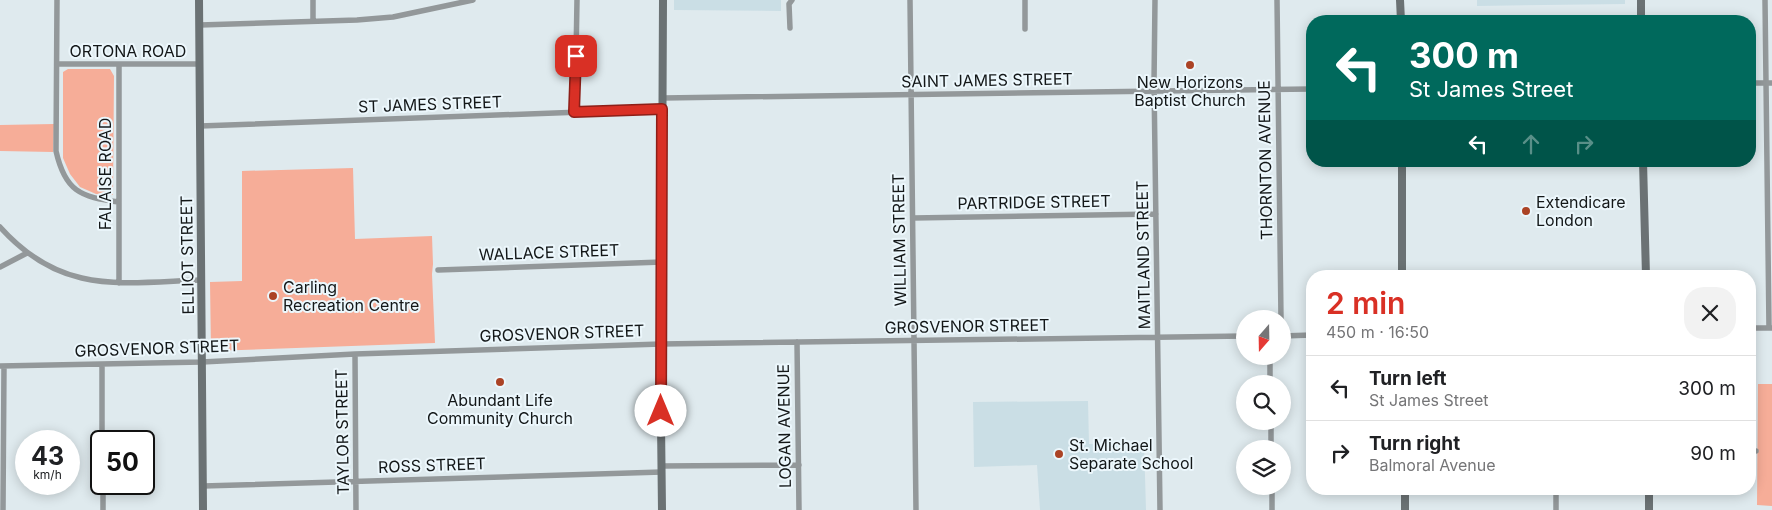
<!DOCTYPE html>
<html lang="en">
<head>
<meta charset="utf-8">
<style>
  body { margin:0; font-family:Inter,sans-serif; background:#f2f2f2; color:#202124; height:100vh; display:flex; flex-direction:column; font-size:19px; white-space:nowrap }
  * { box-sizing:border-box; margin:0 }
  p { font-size:16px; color:#757577 }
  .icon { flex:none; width:28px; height:28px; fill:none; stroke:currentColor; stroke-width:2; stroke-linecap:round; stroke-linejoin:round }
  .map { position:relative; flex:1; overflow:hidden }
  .sheet { position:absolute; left:1306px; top:270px; width:450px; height:225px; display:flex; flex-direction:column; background:#fff; border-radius:20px; box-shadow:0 2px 12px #0003 }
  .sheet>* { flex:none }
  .guide { position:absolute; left:1306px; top:15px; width:450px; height:152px; border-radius:20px; box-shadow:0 2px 12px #0003; background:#00695c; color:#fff; overflow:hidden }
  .needle { width:32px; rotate:200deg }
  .fabs { position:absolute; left:1236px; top:310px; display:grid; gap:10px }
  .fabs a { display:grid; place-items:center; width:55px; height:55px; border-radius:50%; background:#fff; box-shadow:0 2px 12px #0003; font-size:25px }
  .speed { position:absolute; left:15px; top:430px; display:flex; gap:10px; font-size:25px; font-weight:700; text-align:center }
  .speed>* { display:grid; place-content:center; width:65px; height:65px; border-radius:50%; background:#fff; box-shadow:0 2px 12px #0003; line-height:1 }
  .speed small { font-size:12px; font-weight:400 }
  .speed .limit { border:2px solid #111; border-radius:8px; background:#fff; color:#111 }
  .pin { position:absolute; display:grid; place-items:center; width:42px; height:42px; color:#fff; margin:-21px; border-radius:10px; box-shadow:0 2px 8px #0006 }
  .me { position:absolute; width:55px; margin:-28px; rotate:0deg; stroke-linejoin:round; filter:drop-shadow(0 0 4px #0008) }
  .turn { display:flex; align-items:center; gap:18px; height:105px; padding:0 20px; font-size:22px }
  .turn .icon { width:65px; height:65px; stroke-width:2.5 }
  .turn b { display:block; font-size:35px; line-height:42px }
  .lanes { display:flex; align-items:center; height:48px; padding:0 20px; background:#0003; justify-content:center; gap:25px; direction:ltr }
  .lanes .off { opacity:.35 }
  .round { display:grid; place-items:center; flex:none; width:52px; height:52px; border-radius:20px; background:#f2f2f2 }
  .summary { display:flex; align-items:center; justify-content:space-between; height:85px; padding:0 20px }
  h1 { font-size:30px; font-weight:600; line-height:38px; color:#d93025 }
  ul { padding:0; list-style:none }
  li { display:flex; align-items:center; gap:15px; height:65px; padding:0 20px; border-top:1px solid #e0e0e0 }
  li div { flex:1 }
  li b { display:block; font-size:19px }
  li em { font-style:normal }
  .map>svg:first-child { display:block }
  .built { fill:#cadee5 }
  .green { fill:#f6ad98 }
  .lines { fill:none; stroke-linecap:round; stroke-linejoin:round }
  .street { stroke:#93989a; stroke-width:5.5 }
  .secondary { stroke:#6b7274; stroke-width:8 }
  .route-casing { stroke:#8d1f18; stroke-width:12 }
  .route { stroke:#d93025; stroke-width:9 }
  .poi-dot { fill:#ab4325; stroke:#ecf7fc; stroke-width:2 }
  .labels { text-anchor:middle; stroke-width:4; stroke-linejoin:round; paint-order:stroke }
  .street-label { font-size:16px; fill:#131718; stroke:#ecf7fc }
  .poi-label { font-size:16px; fill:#131718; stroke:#ecf7fc; text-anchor:start }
</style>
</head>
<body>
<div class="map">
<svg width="1772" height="510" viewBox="0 0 1772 510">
  <rect width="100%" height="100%" fill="#dfeaee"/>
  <path class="built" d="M674,0H781V11L674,10Z
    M1477,0H1625V4L1477,6Z
    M1088,401L1089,444L1144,443L1146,510H1040L1037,465L974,467L973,402Z"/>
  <path class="green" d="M68,69H110L114,76L113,195L96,194L80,187L70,174L63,158V72Z
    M54,124L53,152L0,151V125Z
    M353,168L355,239L432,236L433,264L432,274L435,343L211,351L210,282L242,281V171Z
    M1758,384H1772V506L1757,505Z"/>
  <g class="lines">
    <path class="street" d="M57,0L56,151C65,191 80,197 119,202
      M313,0V21
      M910,0L916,510
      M1025,0V29
      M1155,0L1154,83L1160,510
      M1277,0L1281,319
      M1765,0L1769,328
      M200,25L357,20L393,17L473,0
      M790,28L789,4L792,0
      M57,64H199
      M1750,83H1772
      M663,98L1312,89
      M575,113L577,0
      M200,126L662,109
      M913,218L1156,214
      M0,227C61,295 119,283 200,280
      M0,267L27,253
      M438,270L662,262
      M119,283V64
      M1750,328H1772
      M1282,336L1312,335
      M797,342L799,510
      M355,354L356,510
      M1270,356V384
      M102,364V441
      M0,366L202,362L355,354L661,344L1245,336
      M1271,421V449
      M1750,451H1756
      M662,466L799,465
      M103,484V510
      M203,486L662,472
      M1272,486V510
      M1556,489V510
      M3,510L4,366"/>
    <path class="secondary" d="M199,0L203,510
      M1400,0L1401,21
      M1641,0V21
      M1402,161V276
      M1643,161L1646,276
      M1405,489V510
      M1649,489V510
      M662,510L661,423L663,0"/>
  </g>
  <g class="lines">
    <defs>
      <path id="route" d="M576,56L574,112L662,109L661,411"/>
    </defs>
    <use href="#route" class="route-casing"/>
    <use href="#route" class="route"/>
  </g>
  <g class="poi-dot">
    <circle cx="1190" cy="65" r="5"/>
    <circle cx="1526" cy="211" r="5"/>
    <circle cx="273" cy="296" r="5"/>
    <circle cx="500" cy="382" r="5"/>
    <circle cx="1059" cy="454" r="5"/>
  </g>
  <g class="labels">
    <g class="street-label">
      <text x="128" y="57">ORTONA ROAD</text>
      <text transform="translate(987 80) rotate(-1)" y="6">SAINT JAMES STREET</text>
      <text transform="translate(430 104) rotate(-2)" y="6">ST JAMES STREET</text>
      <text transform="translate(1265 160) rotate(-91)" y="6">THORNTON AVENUE</text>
      <text transform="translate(105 174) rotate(-90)" y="6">FALAISE ROAD</text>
      <text transform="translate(1034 202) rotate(-1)" y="6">PARTRIDGE STREET</text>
      <text transform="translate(899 240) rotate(-91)" y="6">WILLIAM STREET</text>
      <text transform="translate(549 252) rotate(-2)" y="6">WALLACE STREET</text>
      <text transform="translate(187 255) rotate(-91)" y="6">ELLIOT STREET</text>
      <text transform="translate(1143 255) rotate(-91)" y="6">MAITLAND STREET</text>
      <text transform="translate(967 326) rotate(-1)" y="6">GROSVENOR STREET</text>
      <text transform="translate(562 333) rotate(-2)" y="6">GROSVENOR STREET</text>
      <text transform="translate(157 348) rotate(-2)" y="6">GROSVENOR STREET</text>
      <text transform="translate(784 426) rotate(-91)" y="6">LOGAN AVENUE</text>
      <text transform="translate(342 432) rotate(-91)" y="6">TAYLOR STREET</text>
      <text transform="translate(432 465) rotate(-2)" y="6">ROSS STREET</text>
    </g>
    <g class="poi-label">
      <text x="1190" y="88" text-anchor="middle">New Horizons<tspan x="1190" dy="18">Baptist Church</tspan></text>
      <text x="1536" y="208">Extendicare<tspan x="1536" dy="18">London</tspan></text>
      <text x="283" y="293">Carling<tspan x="283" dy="18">Recreation Centre</tspan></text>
      <text x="500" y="406" text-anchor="middle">Abundant Life<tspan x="500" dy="18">Community Church</tspan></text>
      <text x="1069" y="451">St. Michael<tspan x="1069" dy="18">Separate School</tspan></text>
    </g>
  </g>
</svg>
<div class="fabs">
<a><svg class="needle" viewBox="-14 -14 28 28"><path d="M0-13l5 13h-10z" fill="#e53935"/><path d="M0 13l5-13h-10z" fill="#757577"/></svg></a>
<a><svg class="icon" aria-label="search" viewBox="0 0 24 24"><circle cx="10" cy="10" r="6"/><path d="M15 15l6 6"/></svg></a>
<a><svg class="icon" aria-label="layers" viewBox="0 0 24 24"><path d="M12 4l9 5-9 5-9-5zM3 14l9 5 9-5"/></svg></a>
</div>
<div class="speed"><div>43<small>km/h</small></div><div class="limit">50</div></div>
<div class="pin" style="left:576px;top:56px;background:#d93025"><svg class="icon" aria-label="arrive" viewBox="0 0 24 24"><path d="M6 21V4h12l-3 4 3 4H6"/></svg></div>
<svg class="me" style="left:661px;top:411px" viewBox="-20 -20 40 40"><circle r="19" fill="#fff"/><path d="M0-13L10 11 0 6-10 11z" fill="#d93025"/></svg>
<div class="guide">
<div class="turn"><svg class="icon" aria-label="left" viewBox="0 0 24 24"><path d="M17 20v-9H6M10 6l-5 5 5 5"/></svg><div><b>300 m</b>St James Street</div></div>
<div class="lanes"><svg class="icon" aria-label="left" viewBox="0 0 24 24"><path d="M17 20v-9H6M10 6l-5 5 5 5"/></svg><svg class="icon off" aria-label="ahead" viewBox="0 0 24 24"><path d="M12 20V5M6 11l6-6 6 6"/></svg><svg class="icon off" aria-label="right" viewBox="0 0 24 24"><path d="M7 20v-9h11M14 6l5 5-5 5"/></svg></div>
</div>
<section class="sheet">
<div class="summary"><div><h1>2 min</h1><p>450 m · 16:50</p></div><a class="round"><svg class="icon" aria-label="close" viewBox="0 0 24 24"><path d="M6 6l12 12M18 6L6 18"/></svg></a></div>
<ul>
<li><svg class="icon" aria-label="left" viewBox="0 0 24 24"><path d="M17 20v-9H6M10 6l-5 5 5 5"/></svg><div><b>Turn left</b><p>St James Street</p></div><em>300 m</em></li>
<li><svg class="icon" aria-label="right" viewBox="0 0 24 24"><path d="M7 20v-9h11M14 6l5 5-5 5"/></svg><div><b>Turn right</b><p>Balmoral Avenue</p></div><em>90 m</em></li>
</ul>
</section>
</div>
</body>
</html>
